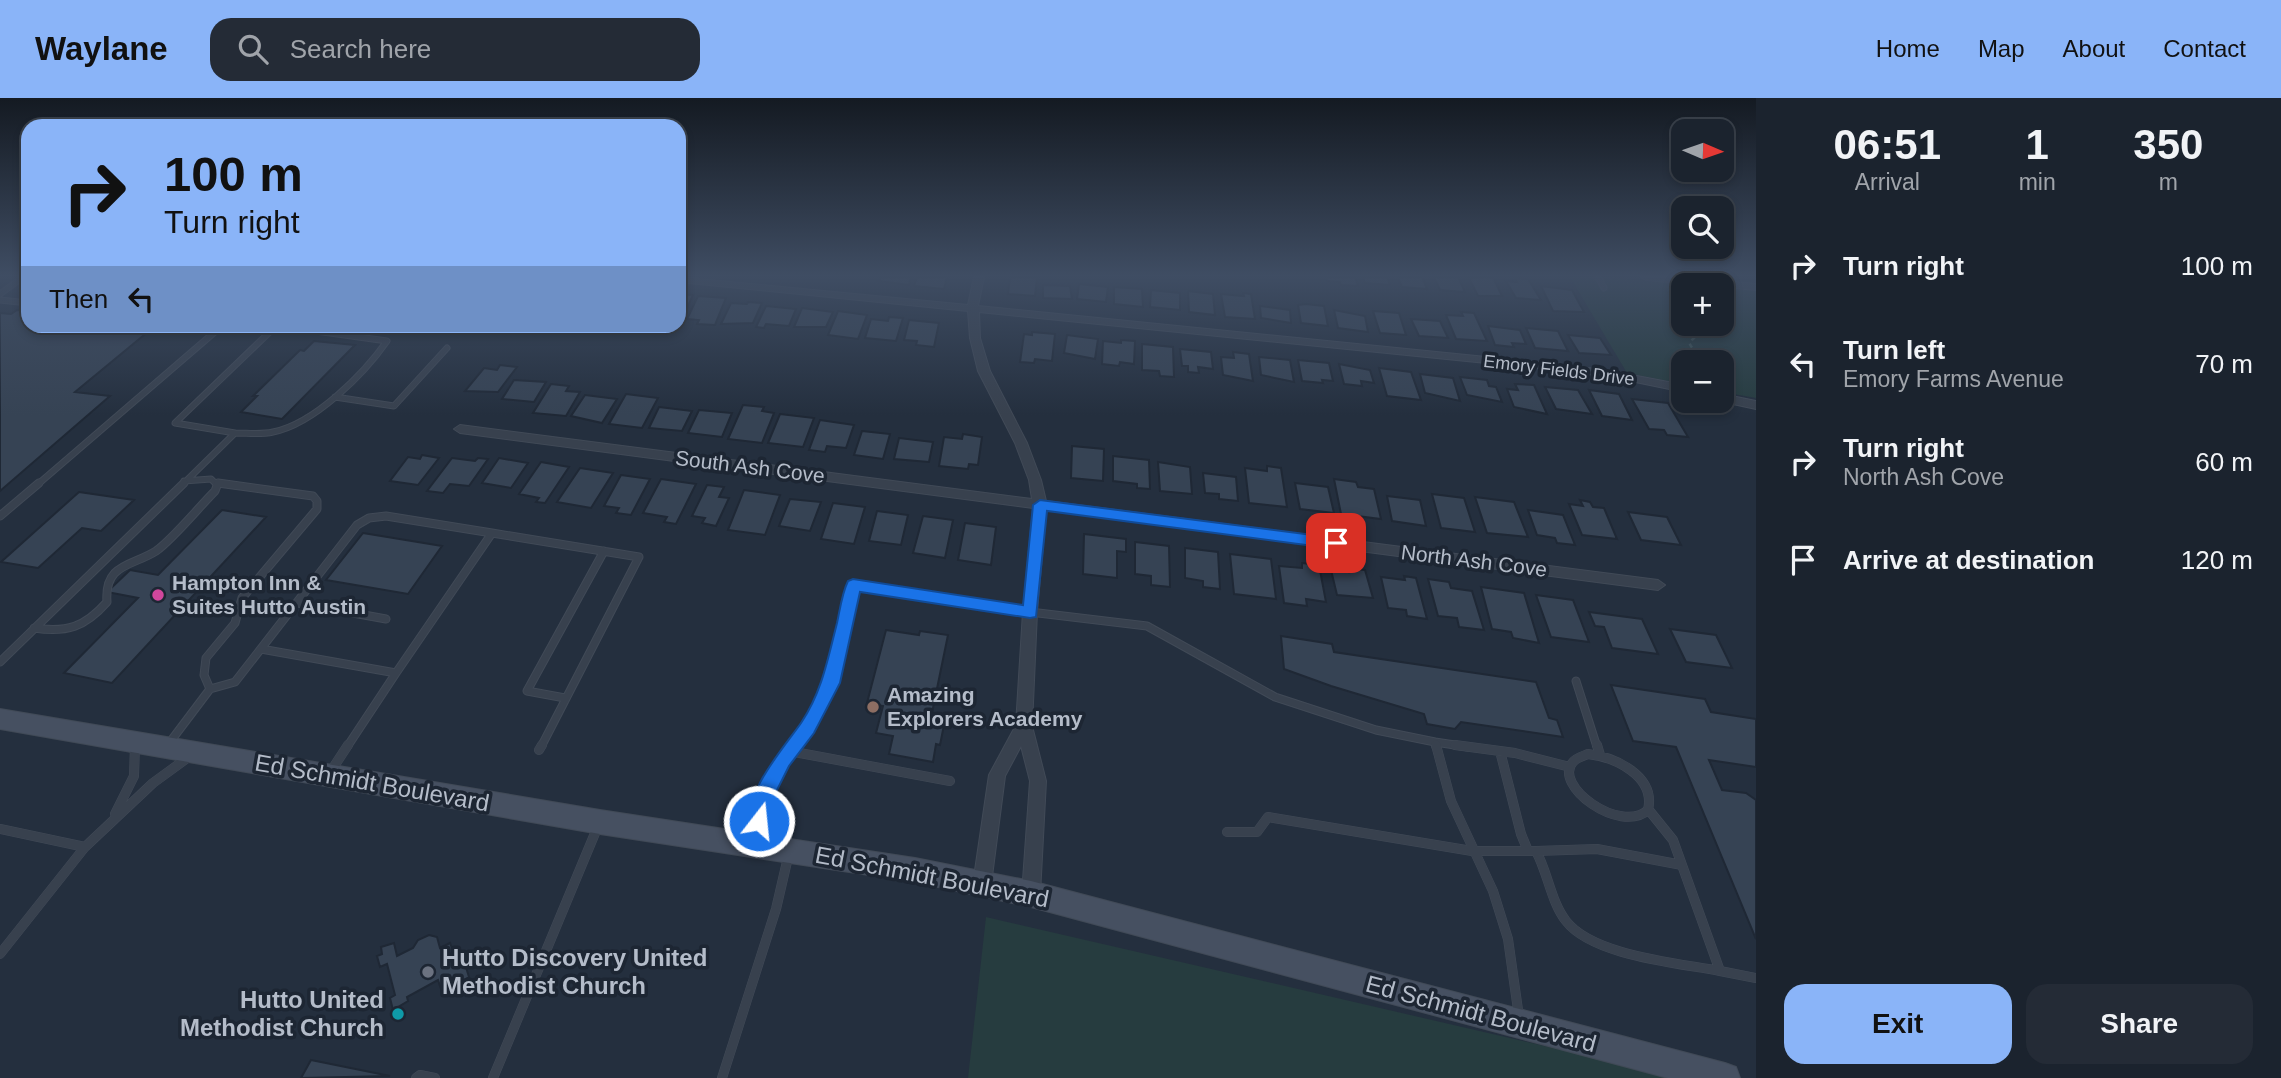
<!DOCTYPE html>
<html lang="en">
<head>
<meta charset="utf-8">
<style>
  body { margin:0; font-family:Arial,sans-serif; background:#242b36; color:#f1f3f6; height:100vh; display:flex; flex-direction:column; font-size:26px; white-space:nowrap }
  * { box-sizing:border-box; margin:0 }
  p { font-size:23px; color:#a0a4aa }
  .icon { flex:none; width:38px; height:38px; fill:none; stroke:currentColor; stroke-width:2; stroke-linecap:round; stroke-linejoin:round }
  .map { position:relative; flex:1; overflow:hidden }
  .drawer { display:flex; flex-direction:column; background:#1b232e; width:525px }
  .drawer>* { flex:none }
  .guide { position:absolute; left:21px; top:21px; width:665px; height:214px; border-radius:21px; box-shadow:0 4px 10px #0003,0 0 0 2px #39404a; background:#8ab4f8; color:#111; overflow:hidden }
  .needle { width:46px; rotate:92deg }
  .tools { position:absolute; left:1671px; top:21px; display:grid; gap:14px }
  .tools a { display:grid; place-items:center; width:63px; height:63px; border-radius:14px; background:#1b232e; box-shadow:0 4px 10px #0003,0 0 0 2px #39404a; font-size:35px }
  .pin { position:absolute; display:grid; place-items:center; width:60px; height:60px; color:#fff; margin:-30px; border-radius:14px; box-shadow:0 4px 10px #0006 }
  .me { position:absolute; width:77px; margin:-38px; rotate:16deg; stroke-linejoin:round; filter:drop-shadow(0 0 5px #0008) }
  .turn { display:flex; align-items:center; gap:24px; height:147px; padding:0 28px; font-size:32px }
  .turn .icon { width:91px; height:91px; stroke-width:2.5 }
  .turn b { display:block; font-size:49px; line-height:60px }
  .then { display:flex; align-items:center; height:66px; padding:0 28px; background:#0003; gap:14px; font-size:26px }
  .eta { display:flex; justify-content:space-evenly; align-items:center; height:119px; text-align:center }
  .eta b { font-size:42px; font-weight:800; line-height:49px }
  .primary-button { display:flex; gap:14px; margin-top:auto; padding:14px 28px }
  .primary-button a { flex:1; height:80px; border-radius:21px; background:#8ab4f8; color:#111; font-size:28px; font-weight:800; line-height:80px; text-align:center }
  .primary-button a+a { background:#242b36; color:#f1f3f6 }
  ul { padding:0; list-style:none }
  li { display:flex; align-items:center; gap:21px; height:98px; padding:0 28px }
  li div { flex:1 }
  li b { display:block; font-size:26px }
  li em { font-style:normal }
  header { display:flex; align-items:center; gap:42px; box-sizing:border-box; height:98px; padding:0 35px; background:#8ab4f8; color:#111 }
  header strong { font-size:33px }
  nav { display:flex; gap:38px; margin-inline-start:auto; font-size:24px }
  .search { width:490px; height:63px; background:#242b36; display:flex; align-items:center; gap:18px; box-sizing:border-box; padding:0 24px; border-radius:21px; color:#a0a4aa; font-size:26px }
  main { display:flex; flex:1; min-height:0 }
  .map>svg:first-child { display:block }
  .green { fill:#263c3f }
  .building { fill:#364354; stroke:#1f2835; stroke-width:2 }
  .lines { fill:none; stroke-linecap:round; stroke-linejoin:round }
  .lane-far2-casing { stroke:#414a57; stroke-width:7 }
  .lane-far1-casing { stroke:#414a57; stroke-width:9 }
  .lane-casing { stroke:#414a57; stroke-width:10 }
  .street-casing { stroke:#414a57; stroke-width:2 }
  .secondary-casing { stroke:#414a57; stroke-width:2 }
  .path { stroke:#3f5557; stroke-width:2.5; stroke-dasharray:4.5 4.5; stroke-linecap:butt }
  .lane-far2 { stroke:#38414e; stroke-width:5 }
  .lane-far1 { stroke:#38414e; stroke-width:7 }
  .lane { stroke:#38414e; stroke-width:9 }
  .street { fill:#38414e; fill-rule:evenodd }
  .secondary { fill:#465061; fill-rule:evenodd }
  .route { fill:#1a73e8; stroke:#114b97; stroke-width:2 }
  .hotel-dot { fill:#d1479c; stroke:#1d2633; stroke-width:2.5 }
  .education-dot { fill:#8d6e63; stroke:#1d2633; stroke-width:2.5 }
  .worship-dot { fill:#6b7280; stroke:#1d2633; stroke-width:2.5 }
  .culture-dot { fill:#0f9aa8; stroke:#1d2633; stroke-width:2.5 }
  .labels { text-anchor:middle; stroke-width:7; stroke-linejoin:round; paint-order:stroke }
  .far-street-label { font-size:18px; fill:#b4bcc9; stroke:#1d2633 }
  .street-label { font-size:21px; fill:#b4bcc9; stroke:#1d2633 }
  .poi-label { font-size:21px; font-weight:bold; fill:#b4bcc9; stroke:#1d2633; text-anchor:start }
  .near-street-label { font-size:24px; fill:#b4bcc9; stroke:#1d2633 }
  .near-poi-label { font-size:24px; font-weight:bold; fill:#b4bcc9; stroke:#1d2633; text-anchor:start }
</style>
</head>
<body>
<header>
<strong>Waylane</strong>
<div class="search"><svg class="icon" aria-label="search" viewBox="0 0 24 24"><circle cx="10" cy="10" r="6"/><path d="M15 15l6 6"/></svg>Search here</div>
<nav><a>Home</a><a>Map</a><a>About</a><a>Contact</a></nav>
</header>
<main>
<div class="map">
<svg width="1756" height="980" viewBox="0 0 1756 980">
  <rect width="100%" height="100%" fill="#242f3e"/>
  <path class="green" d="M1570,179H1605L1690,187H1684V226H1722V190L1756,193V300L1722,294V264H1684L1683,286L1627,275Z
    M986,819L1683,980H968Z"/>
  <path class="building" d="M881,179H911L909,187L879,183Z
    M917,179H947L944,191L914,188Z
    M1010,179H1037L1035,198L1008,196Z
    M1326,179H1355L1358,188L1341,187L1340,184L1327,183Z
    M1363,179H1387L1390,187L1365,185Z
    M1398,179H1422L1427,191L1402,189Z
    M1434,179H1458L1465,194L1440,192Z
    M1480,179H1493L1502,198H1478L1469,180Z
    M1515,180L1528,181L1541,202L1516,200L1506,183L1517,184Z
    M1079,186L1108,189L1106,204L1077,201Z
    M1043,187L1070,188L1072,201L1043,200Z
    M1541,188L1572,192L1584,214L1553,213Z
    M1114,189L1142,191L1143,209L1114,206Z
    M1151,192L1180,195V212L1150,209Z
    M1188,193L1213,196L1215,217L1189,214Z
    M1243,195L1251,196L1255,221L1225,219L1221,196L1244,198Z
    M680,196L693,197L683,219H679Z
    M698,198L726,200L715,227L697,226L699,222L687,221Z
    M748,204L762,205L753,225L721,226L731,205L747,206Z
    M1306,206L1324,208L1328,228L1301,225L1298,207Z
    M766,208L796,211L789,228L766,226L764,230L756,229Z
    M1260,208L1290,212L1291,225L1261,220Z
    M802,210L833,214L826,229H794Z
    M17,212L28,213V228H155L75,294L110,298L0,393V215L11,216Z
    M1334,212L1365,218L1368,234L1338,230Z
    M838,213L867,217L858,241L828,237Z
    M1373,213L1399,215L1406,237L1380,235Z
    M1461,214L1474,215L1487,243L1456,241L1446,217L1463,218Z
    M889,219L903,220L896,243L865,240L871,221L888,223Z
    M1411,221L1440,223L1448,240L1419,238Z
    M909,222L939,225L934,249L916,247L917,243L904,242Z
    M1488,228L1520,232L1526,246L1512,245L1514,249L1495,247Z
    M1526,230L1558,233L1568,253L1535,250Z
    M1032,234L1055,236L1052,263L1035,261L1034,265L1020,264L1024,236L1032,237Z
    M1067,237L1098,241L1095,261L1064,255Z
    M1568,237L1600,240L1611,257L1579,255Z
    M1121,242L1135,243L1134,266L1120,264L1119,268L1102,266L1103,243L1121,245Z
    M314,243L355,247L282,321L241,314L257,298H253L300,252L304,253Z
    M1142,246L1173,249L1174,279L1160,278L1159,273L1142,272Z
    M1180,251L1211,254L1213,271L1198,269L1199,275L1188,274V268H1182Z
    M1233,254L1249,256L1253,283L1223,277L1221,259L1234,260Z
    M1259,259L1290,262L1294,284L1261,277Z
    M1298,262L1329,265L1333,283L1322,282L1323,285L1302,283Z
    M1339,266L1370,272L1374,285L1361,283L1362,288L1344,286Z
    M500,267L517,269L498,294L465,293L484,270L497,272Z
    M1379,270L1411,274L1421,302L1387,298Z
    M1420,276L1453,280L1460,303L1425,295Z
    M1460,279L1487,282L1489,288L1496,289L1502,304L1467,297Z
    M514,282L546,284L534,304L502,301Z
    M551,286L569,288L566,293L580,294L566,318L533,315Z
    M1515,286L1534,287L1547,316L1514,309L1507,291L1518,292Z
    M1545,289L1578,292L1592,316L1556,311Z
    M1589,292L1619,296L1632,322L1602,318Z
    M626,296L658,300L642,330L609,326Z
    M585,297L617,301L602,325L571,318Z
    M1632,301L1668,305L1688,339L1667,337L1664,332L1649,331Z
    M743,307L764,309L762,313L774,315L762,345L728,341Z
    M659,309L692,313L682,333L649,330Z
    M699,312L732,315L722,339L688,335Z
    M780,316L814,320L803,349L768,345Z
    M820,322L854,327L846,350L827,348L825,354L809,352Z
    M862,333L890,336L883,361L854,357Z
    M963,336L982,339L978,367L969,366L968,371L939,368L944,339L962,341Z
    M899,340L933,344L929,364L894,361Z
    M1072,348L1104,351L1103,383L1071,380Z
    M422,357L439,360L418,387L390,383L408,359L420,361Z
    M1113,358L1149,362L1150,391L1137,390V386L1113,383Z
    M452,360L475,363L478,360L488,361L469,388L450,386L443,395L427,393Z
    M499,360L528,365L511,390L482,385Z
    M541,364L569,369L545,405L536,404L539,400L519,396Z
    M1158,364L1190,369L1192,396L1160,393Z
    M1267,368L1281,370L1287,409L1249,405L1245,370L1267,373Z
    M580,370L613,375L591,410L557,404Z
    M1203,375L1236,379L1238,403L1219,401V396L1205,395Z
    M621,377L650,381L631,417L616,415L619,410L604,408Z
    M661,381L696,386L676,426L664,424L667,419L643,415Z
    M1334,381L1356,384L1358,389L1374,391L1381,421L1341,416Z
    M1295,385L1328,389L1334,415L1300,411Z
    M707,387L724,389L719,399L729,400L716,428L702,425L705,420L692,418Z
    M744,392L780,397L765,437L728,432Z
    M79,394L134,402L101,433L82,430L38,470L1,464Z
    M1432,396L1464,400L1475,434L1441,430Z
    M1387,398L1420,402L1426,428L1392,423Z
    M1475,399L1514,404L1528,439L1487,435Z
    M790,401L821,404L810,433L779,428Z
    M1580,402L1590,404L1593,409L1604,410L1617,441L1582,437L1569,406L1583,408Z
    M833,405L865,409L854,446L821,441Z
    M222,412L266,419L112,585L64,575L138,500L107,494L130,472L158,477Z
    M1528,412L1563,417L1575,447L1557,445L1555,440L1537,437Z
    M877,413L908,417L901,447L869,443Z
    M1628,414L1667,419L1681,447L1641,442Z
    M923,418L953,422L945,460L913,455Z
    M965,425L996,429L991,467L958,462Z
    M363,435L442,448L408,496L326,482Z
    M1084,436L1126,441V454L1117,453V480L1083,476Z
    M1135,444L1169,448L1170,489L1151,487V478L1135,476Z
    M1185,450L1218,454L1220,491L1203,489V483L1185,480Z
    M1230,456L1271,461L1276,501L1234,496Z
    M1302,465L1319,467L1326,504L1306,501L1307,508L1284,505L1279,468L1302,470Z
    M1346,470L1365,472L1373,500L1337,497L1331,472L1348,474Z
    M1404,478L1416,480L1427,521L1407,518L1406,512L1388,510L1381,479L1405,482Z
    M1428,481L1449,484L1451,490L1472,493L1484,532L1459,529L1457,520L1438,518Z
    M1481,489L1524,495L1539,545L1513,540L1511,534L1492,531Z
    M1536,497L1573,502L1589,544L1551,539Z
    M1589,514L1642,521L1658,556L1612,550L1604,529L1595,528Z
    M1670,531L1716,537L1732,570L1686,564Z
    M886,532L919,537L920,533L948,537L932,615L946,617L940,647L936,646L933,664L889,656L893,638L876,635L883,608L867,605Z
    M1281,538L1332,546L1334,554L1536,584L1549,620L1557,622L1563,639L1461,624L1455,631L1427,626L1424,616L1331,588L1284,571Z
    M1611,587L1705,601L1711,614L1756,621V669L1709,662L1722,692L1746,695L1756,702V841L1676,649L1633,643Z
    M429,837L437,839L440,850L450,845L459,869L465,866L469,879L442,894L438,882L407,899L408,903L393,912L390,900L395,897L387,866L380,869L377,858L382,856L381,849L394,845L397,858L413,850L418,842Z
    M311,962L390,978L301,980Z"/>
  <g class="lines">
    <defs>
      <path id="lane-far2" d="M1598,179L1604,190
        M0,196L23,179
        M0,202L28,205
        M213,228L216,233L272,228
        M335,299L394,308L447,250
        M235,335C248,335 261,337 273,334C314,326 364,276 387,243L280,228
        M184,383L211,381L217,387
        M218,385L230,387
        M37,387L216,233
        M182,387L235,335L175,325L276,228"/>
      <path id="lane-far1" d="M0,418L39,385
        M298,505L386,521
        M34,530C67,535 85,529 107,504C104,465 133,468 156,453C172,442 200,408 215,393L218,385
        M261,551L396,575L347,649
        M0,564L184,385
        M396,575L492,435L639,459L541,649
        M1576,583L1597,649
        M210,591L235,584L357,427L369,420L386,418L492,435
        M565,600L527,593L604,453
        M1435,644L1468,649
        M167,648L210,591L204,577L206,560L235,525L242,500L317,411V403L313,398L218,385
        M135,649V645
        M793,649L807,630L831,585L853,487L1030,514L1147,528L1275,599L1376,632L1435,644L1436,649"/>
      <path id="lane" d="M1436,647L1451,703L1493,793L1508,841L1519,919
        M1455,647L1515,655L1570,669
        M1597,647L1600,657
        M539,652L542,647
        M789,653L950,683
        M1500,653L1521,736L1528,753
        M1588,656C1615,659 1656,678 1648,712C1620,737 1552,687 1573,664C1576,660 1583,658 1588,656Z
        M331,673L348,647
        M115,716L134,678L135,647
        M0,731L85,749L0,856
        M1227,734H1257L1268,719L1472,753H1536C1548,775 1551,804 1566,823C1593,858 1679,865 1720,873L1673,742L1648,711
        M755,744C762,708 771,676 794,647
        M85,749L153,685L190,658
        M1536,753L1597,751L1682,767
        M1720,873L1756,880
        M416,980L420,977L435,980
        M493,980L598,728
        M722,980L776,811L789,755"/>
      <path id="street" d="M679,179L968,207L974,179H984L978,208L1565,267L1611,273L1684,287V294L1611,279L1565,273L979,214L980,240L990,273L1027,345L1041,382L1046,403L1658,482L1665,487L1658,492L1046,412L1037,514L1032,628L1046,683L1040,796L1037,802L1031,805L1025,802L1022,796L1030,683L1021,648L1005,678L991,786L988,792L982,794L976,792L973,786L989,677L1016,627L1023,514L1033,410L460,335L454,331L460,327L1032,401L1029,382L1015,345L978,273L970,240L968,213L679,184Z
        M1641,179H1683L1756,186V192L1646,182Z
        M1722,296L1756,303V311L1719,303H1722Z"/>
      <path id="secondary" d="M0,611L600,712L915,760L1031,783L1725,965L1736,969L1740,980H1668L1031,809L915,784L600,736L0,631Z"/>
    </defs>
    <use href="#lane-far2" class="lane-far2-casing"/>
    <use href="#lane-far1" class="lane-far1-casing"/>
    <use href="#lane" class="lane-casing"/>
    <use href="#street" class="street-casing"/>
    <use href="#secondary" class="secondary-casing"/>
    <path class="path" d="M1705,231L1716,237
      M1697,257L1689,245L1708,226
      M1698,257L1705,261L1696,260Z
      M1722,275L1732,291"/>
    <use href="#lane-far2" class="lane-far2"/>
    <use href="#lane-far1" class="lane-far1"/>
    <use href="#lane" class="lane"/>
    <use href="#street" class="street"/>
    <use href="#secondary" class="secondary"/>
  </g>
  <linearGradient id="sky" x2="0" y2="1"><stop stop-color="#141a22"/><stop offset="0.56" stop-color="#3f4d63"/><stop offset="1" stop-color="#3f4d63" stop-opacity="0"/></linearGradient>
  <rect width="1756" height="317" fill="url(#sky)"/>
  <path class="route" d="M1040,402L1336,440L1343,445L1336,451L1047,413L1036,519L1030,520L860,494L840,585L814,635L789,668L773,700L766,729L759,731L752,729C739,700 785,648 801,625C822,594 828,560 837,525C840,511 842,495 848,483L853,481L1023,507L1033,407Z"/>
  <circle class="hotel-dot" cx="158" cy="497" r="7"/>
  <circle class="education-dot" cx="873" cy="609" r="7"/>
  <circle class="worship-dot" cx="428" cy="874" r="7"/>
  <circle class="culture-dot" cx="398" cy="916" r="7"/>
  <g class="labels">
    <g class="far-street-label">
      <text transform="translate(1559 272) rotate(7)" y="6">Emory Fields Drive</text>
    </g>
    <g class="street-label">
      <text transform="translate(750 369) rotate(7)" y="7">South Ash Cove</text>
      <text transform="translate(1474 463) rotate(7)" y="7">North Ash Cove</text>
    </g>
    <g class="poi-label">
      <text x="172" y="492">Hampton Inn &amp;<tspan x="172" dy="24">Suites Hutto Austin</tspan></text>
      <text x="887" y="604">Amazing<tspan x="887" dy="24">Explorers Academy</tspan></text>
    </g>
    <g class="near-street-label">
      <text transform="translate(372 685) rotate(10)" y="8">Ed Schmidt Boulevard</text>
      <text transform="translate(932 779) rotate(11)" y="8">Ed Schmidt Boulevard</text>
      <text transform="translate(1481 916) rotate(15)" y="8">Ed Schmidt Boulevard</text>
    </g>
    <g class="near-poi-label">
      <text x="442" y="868">Hutto Discovery United<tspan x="442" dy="28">Methodist Church</tspan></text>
      <text x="384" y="910" text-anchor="end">Hutto United<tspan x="384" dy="28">Methodist Church</tspan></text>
    </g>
  </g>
</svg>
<div class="tools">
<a><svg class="needle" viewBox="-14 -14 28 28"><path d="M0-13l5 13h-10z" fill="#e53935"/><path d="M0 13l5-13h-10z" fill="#a0a4aa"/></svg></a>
<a><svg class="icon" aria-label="search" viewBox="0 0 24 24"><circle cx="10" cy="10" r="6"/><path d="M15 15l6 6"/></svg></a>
<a>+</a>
<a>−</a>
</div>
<div class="pin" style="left:1336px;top:445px;background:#d93025"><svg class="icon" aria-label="arrive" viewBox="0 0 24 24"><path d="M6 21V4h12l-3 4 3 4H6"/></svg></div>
<svg class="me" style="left:759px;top:723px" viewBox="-20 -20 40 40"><circle r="17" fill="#1a73e8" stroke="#fff" stroke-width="3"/><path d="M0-11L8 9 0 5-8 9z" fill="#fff"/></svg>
<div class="guide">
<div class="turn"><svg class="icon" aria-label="right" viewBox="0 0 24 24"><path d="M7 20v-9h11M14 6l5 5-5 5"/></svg><div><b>100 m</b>Turn right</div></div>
<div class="then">Then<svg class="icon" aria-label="left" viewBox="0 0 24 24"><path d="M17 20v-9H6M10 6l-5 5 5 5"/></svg></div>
</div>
</div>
<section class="drawer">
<div class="eta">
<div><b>06:51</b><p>Arrival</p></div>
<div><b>1</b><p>min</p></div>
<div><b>350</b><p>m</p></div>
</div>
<ul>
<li><svg class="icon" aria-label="right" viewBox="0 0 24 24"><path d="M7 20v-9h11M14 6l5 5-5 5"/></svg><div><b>Turn right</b></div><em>100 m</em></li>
<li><svg class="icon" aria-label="left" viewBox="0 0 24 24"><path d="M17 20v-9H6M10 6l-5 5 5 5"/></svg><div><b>Turn left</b><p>Emory Farms Avenue</p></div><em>70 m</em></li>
<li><svg class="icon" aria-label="right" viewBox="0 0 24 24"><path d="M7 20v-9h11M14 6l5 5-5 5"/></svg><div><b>Turn right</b><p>North Ash Cove</p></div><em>60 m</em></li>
<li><svg class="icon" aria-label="arrive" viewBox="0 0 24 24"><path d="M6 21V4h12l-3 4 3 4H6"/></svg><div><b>Arrive at destination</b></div><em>120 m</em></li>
</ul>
<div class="primary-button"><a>Exit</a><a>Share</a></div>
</section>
</main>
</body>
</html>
